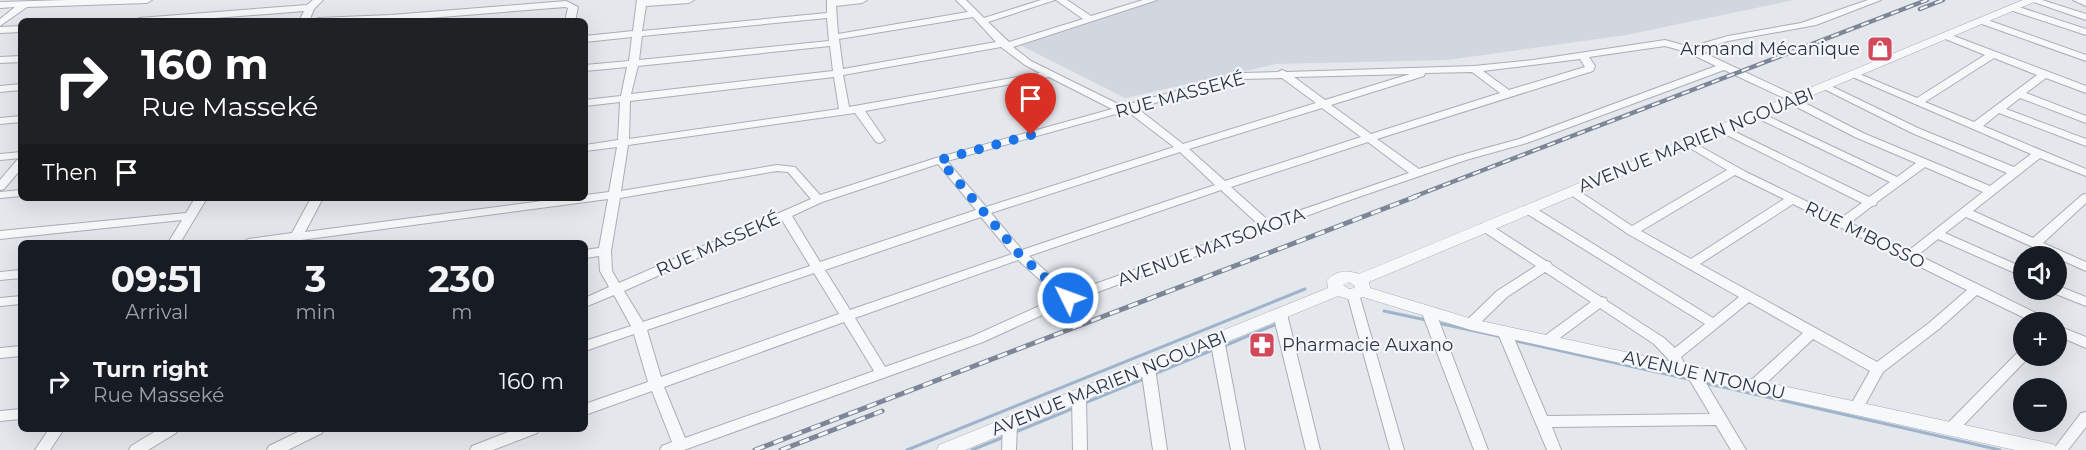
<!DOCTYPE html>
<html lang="en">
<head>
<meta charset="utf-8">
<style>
  body { margin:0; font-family:Montserrat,sans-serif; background:#242831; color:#f1f3f6; height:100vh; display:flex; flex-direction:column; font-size:22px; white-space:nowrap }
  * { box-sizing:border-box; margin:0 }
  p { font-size:20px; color:#9ea1a6 }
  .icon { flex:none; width:33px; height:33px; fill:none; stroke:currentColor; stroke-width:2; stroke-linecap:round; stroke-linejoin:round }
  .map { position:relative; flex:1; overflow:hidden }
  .panel { position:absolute; left:18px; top:240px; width:570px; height:192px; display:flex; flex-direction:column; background:#171b24; border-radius:9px; box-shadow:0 6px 24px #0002 }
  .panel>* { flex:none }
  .hud { position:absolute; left:18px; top:18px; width:570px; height:183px; border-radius:9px; box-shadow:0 6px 24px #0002; background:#202124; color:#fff; overflow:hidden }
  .controls { position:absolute; left:2013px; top:246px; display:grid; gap:12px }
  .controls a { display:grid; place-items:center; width:54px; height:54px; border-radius:50%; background:#171b24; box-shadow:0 6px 24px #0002; font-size:30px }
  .pin { position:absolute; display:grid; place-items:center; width:51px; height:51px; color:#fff; margin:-62px -26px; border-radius:50% 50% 50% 0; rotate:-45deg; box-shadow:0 0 6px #0007 }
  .pin .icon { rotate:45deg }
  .me { position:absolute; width:66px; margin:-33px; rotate:312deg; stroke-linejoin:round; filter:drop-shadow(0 0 4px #0008) }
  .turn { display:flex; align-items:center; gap:21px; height:126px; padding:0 24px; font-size:27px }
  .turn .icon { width:78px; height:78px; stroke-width:2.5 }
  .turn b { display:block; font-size:42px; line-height:51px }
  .then { display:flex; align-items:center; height:57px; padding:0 24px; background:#0003; gap:12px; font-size:22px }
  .eta { display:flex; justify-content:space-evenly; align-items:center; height:102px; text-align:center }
  .eta b { font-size:36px; font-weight:700; line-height:42px }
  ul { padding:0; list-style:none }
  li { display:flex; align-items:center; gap:18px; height:78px; padding:0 24px }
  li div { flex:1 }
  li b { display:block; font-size:22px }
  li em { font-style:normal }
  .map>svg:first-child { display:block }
  .built { fill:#d2d6de }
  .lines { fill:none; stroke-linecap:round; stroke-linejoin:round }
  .stream { stroke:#9fb4cc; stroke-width:3 }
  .minor-casing { stroke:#a9aeb7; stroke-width:2 }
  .tertiary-casing { stroke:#a9aeb7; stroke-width:1 }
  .minor { fill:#f7f8fa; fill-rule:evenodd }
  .tertiary { fill:#f7f8fa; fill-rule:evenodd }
  .rail-far1-casing { stroke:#7d8696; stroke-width:4.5 }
  .rail-casing { stroke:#7d8696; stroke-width:5 }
  .rail-far1 { stroke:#f4f6f9; stroke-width:2; stroke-dasharray:8; stroke-linecap:butt }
  .rail { stroke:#f4f6f9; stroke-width:3; stroke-dasharray:10; stroke-linecap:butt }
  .route { stroke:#1a73e8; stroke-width:10; stroke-dasharray:0 18 }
  .labels { text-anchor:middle; stroke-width:4.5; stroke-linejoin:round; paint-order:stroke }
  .poi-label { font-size:18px; fill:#2b3445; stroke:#f4f6f9; text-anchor:end }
  .street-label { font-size:18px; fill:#2b3445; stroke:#f4f6f9 }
</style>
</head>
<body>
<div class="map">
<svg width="2086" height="450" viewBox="0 0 2086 450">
  <rect width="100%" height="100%" fill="#e4e7ec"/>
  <path class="built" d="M1154,0H1794L1626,35L1448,60L1276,64L1125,98L1016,43Z"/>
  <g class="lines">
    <path class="stream" d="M1384,311L1426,320
      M1438,323L1502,337
      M1512,340L1693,380
      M1224,346L1279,323
      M1154,374L1215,349
      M1705,383L2000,450
      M1082,404L1146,378
      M1013,433L1074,408
      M907,450L1305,289
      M972,450L1004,437"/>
    <defs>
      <path id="minor" d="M67,0H152L147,3L27,7L0,26V19L15,7L0,8V2Z
        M313,0H323L314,9L309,21H299L304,11L175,21H134L139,18L307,5Z
        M637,0H694L689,3L646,6L642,31L827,13V0H867L862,3L836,6L838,34L968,12L956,0H966L984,18L1041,0H1055L988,22L1009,42L1083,19L1056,0H1067L1091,16L1143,0H1157L1013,47L1031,61L1122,106L1242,73L1278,72L1282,70L1287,72L1474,66L1533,60L1665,40L1690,47L1728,36L1801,23L1868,0H1881L1816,25L1728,41L1698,50L1798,97L1799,100L1863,133L1990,186L2007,173L1912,133L1820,87L1825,84L1829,85L1920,129L2014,167L2031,154L1848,75L1853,72L1857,73L1917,98L1985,55L1943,38L1941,36L1946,33L2086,86V93L2046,78L2026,93L2086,116V123L2020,98L2006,109L2086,139V146L1999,113L1983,126L2086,169V176L2040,158L1973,211L2033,238L2082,195L2086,194V203L2043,243L2086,262V271L1966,217L1945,233L2024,268V277L1938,239L1918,255L2048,319L2049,322H2033L1977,295L1939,329L1883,372L1861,412L1856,413L1851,412L1849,408L1870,371L1813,339L1758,391L1753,392L1748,391L1746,387L1748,383L1803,333L1749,302L1681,357L1687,369L1692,367L1697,368L1746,450H1731L1716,425L1552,427L1561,450H1547L1497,331L1499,328H1509L1511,331L1547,416L1710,414L1685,372L1680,374L1675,373L1668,359L1654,344L1600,308L1553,343H1543L1541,340L1543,337L1591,302L1545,272L1507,297L1476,327H1466L1464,324L1466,321L1497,291L1536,266L1481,230L1479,227L1481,224H1489L1546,261L1550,262L1552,265L1601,297L1606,298L1607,301L1664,338L1675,348L1705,324L1524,212L1522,209L1524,206H1532L1713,318L1739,297L1628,234L1568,193L1566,191L1568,189H1576L1632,226L1727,170L1685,145L1684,143L1685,141L1689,140L1746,172L1841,218L1862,203L1719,131L1718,129L1723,126L1869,197L1890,182L1753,116L1752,114L1753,112L1757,111L1897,177L1916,163L1855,137L1787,102L1786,99L1724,70L1527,143L1466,160L1350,200L1073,301L983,342L684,450H660L662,446L672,442L652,391L585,415V404L648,382L634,334L585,351V341L631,326L614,295L585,307V298L609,287L600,271L599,256L585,258V250L599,248L608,199L301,240L299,243H242L248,239L292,233L311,198H323L305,232L565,198H585V195L609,192L617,147L585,151V145L618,140L620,102L585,106V100L621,96L627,67L585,71V65L629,61L632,37L585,42V36L633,31ZM973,17L996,42L843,69L839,39ZM827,18L829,41L639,60L642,36ZM830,46L833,71L631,94L638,66ZM1665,46L1687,52L1716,66L1519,139L1458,156L1419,169L1377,139L1593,71L1595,66L1589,57ZM1001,47L1025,65L1040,73L849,107L843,75ZM1994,58L2037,75L1974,122L1925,102ZM1580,59L1585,67L1509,90L1483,71ZM1472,72L1500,93L1371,134L1331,105L1424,76L1425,73ZM1410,74L1325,100L1294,77ZM834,77L839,109L629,139L630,101ZM1049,77L1112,109L936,158L820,195L795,167L777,165L621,191L628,145L855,113L876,142L880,143L885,140L865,111ZM1282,78L1316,103L1183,144L1137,108L1242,79ZM1322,108L1361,137L1225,181L1189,149ZM1127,111L1174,147L986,207L947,161ZM1368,142L1409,173L1269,221L1231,187ZM1180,152L1215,185L1022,250L991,213ZM938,164L976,210L820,262L792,216L822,202ZM1925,167L1983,192L1908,251L1850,223L1872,206L1876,205L1877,202ZM777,171L788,172L811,199L619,283L612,271L611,251L620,198ZM1735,175L1784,199L1691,259L1641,231ZM1221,190L1259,225L1070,293L1029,256ZM1793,204L1967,290L1929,323L1877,362L1700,264ZM981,217L1012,254L850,310L825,270ZM782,220L810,266L643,322L624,291ZM1018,260L1059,297L973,336L885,367L855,318ZM814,273L839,314L661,377L647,330ZM844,322L874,371L685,438L664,387Z
        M2028,0H2042L2086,14V20Z
        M2073,0H2086V6Z
        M566,1L578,7L575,21H565L568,8L565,7L391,21H313L318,18L391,15Z
        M2013,5L2086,29V35L2010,10L2008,8Z
        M1982,18L2086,55V61L1979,23V19Z
        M21,26V32L0,33V27Z
        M21,56V62L0,63V57Z
        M21,84V90L0,92V86Z
        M21,116V122L0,124V118Z
        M21,152V158L0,160V154Z
        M21,159V169L4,189L0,190V180L17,160Z
        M21,190V196L0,198V192Z
        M195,198H207L180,243H168L182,220L0,239V231L186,213Z
        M21,270V278L0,280V272Z
        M2056,285L2086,297V306L2051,292L2050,290H2056Z
        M1353,290L1359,294L1404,450H1390L1347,294Z
        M21,296V304L0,306V298Z
        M1429,309L1434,310L1436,313L1488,450H1474L1422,313L1424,310Z
        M1280,310L1285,311L1287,314L1320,450H1306L1273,314L1275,311Z
        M2056,325L2086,337V348L2056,335Z
        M1217,334L1222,336L1224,339L1245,450H1231L1210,339L1212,336Z
        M21,346V356L0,358V348Z
        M2024,349V356H2030L2029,357L1956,433L1951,435L1946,433L1944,429L1946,425L2019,351Z
        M1148,363L1153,364L1155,368L1167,450H1153L1141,368L1143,364Z
        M1079,392L1084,393L1086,397L1087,450H1073L1072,397L1074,393Z
        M21,409V419L0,421V411Z
        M2086,412V427L2068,450H2053L2081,413Z
        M1010,418L1015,420L1017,424L1016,450H1002L1003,424L1005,420Z
        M49,429H64L50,450H35Z
        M159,429H178L176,433L148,450H129L131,446Z
        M304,429H324L322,433L288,450H267L269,446Z
        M516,429H539L537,433L493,450H470L472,446Z"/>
      <path id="tertiary" d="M2023,0H2039L1369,282L1370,288L1472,319L2048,443L2055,445L2057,450H2015L1471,330L1363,297L1351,300L1338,296L965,450H937L939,445L1328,288L1327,281C1335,270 1348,270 1359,274ZM1349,282L1355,286L1354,288L1349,289L1343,285Z"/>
    </defs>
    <use href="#minor" class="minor-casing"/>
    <use href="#tertiary" class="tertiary-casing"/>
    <use href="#minor" class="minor"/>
    <use href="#tertiary" class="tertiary"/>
    <defs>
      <path id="rail-far1" d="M1920,9L1943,0
        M1413,197L1927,0"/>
      <path id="rail" d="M755,450L1417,196
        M781,450L882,411"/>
    </defs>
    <use href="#rail-far1" class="rail-far1-casing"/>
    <use href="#rail" class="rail-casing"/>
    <use href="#rail-far1" class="rail-far1"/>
    <use href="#rail" class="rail"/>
  </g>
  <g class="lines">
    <path class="route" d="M1031,135L940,160L1020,255L1068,298"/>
  </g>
  <defs>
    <symbol id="shop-square" viewBox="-11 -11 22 22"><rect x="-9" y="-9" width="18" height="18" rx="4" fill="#d1495b" stroke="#f4f6f9"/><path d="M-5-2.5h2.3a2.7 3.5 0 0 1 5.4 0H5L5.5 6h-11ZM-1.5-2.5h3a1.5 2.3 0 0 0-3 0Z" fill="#fff"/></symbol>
    <symbol id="pharmacy-square" viewBox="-11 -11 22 22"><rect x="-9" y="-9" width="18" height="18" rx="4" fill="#d1495b" stroke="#f4f6f9"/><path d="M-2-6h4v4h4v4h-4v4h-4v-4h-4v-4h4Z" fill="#fff"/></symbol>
  </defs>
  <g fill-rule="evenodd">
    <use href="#shop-square" x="1865" y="34" width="30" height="30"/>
    <use href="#pharmacy-square" x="1247" y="330" width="30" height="30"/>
  </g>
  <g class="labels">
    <g class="poi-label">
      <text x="1860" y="55">Armand Mécanique</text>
      <text x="1282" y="351" text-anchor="start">Pharmacie Auxano</text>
    </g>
    <g class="street-label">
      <text transform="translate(1180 95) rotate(-15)" y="6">RUE MASSEKÉ</text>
      <text transform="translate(1696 140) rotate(-22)" y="6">AVENUE MARIEN NGOUABI</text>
      <text transform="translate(1865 235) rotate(26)" y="6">RUE M'BOSSO</text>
      <text transform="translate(718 244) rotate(-24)" y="6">RUE MASSEKÉ</text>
      <text transform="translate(1211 247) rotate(-20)" y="6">AVENUE MATSOKOTA</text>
      <text transform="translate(1704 375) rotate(13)" y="6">AVENUE NTONOU</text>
      <text transform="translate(1109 383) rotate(-22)" y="6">AVENUE MARIEN NGOUABI</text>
    </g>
  </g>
</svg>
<div class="controls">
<a><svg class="icon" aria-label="sound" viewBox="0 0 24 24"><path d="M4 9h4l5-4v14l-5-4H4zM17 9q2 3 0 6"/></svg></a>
<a>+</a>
<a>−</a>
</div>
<div class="pin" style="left:1031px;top:135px;background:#d93025"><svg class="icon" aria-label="arrive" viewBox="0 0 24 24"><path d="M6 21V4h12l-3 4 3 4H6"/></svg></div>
<svg class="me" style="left:1068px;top:298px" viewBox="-20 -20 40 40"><circle r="17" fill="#1a73e8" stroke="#fff" stroke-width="3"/><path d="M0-11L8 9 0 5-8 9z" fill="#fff"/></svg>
<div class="hud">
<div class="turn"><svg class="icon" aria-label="right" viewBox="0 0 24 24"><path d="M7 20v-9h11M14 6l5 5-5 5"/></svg><div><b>160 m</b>Rue Masseké</div></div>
<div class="then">Then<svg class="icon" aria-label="arrive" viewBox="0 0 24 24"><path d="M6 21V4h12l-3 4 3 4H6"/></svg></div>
</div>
<section class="panel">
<div class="eta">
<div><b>09:51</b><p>Arrival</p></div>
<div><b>3</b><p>min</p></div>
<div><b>230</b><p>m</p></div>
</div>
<ul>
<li><svg class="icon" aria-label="right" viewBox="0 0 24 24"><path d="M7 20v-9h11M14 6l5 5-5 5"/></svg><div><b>Turn right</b><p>Rue Masseké</p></div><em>160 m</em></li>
</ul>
</section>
</div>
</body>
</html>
